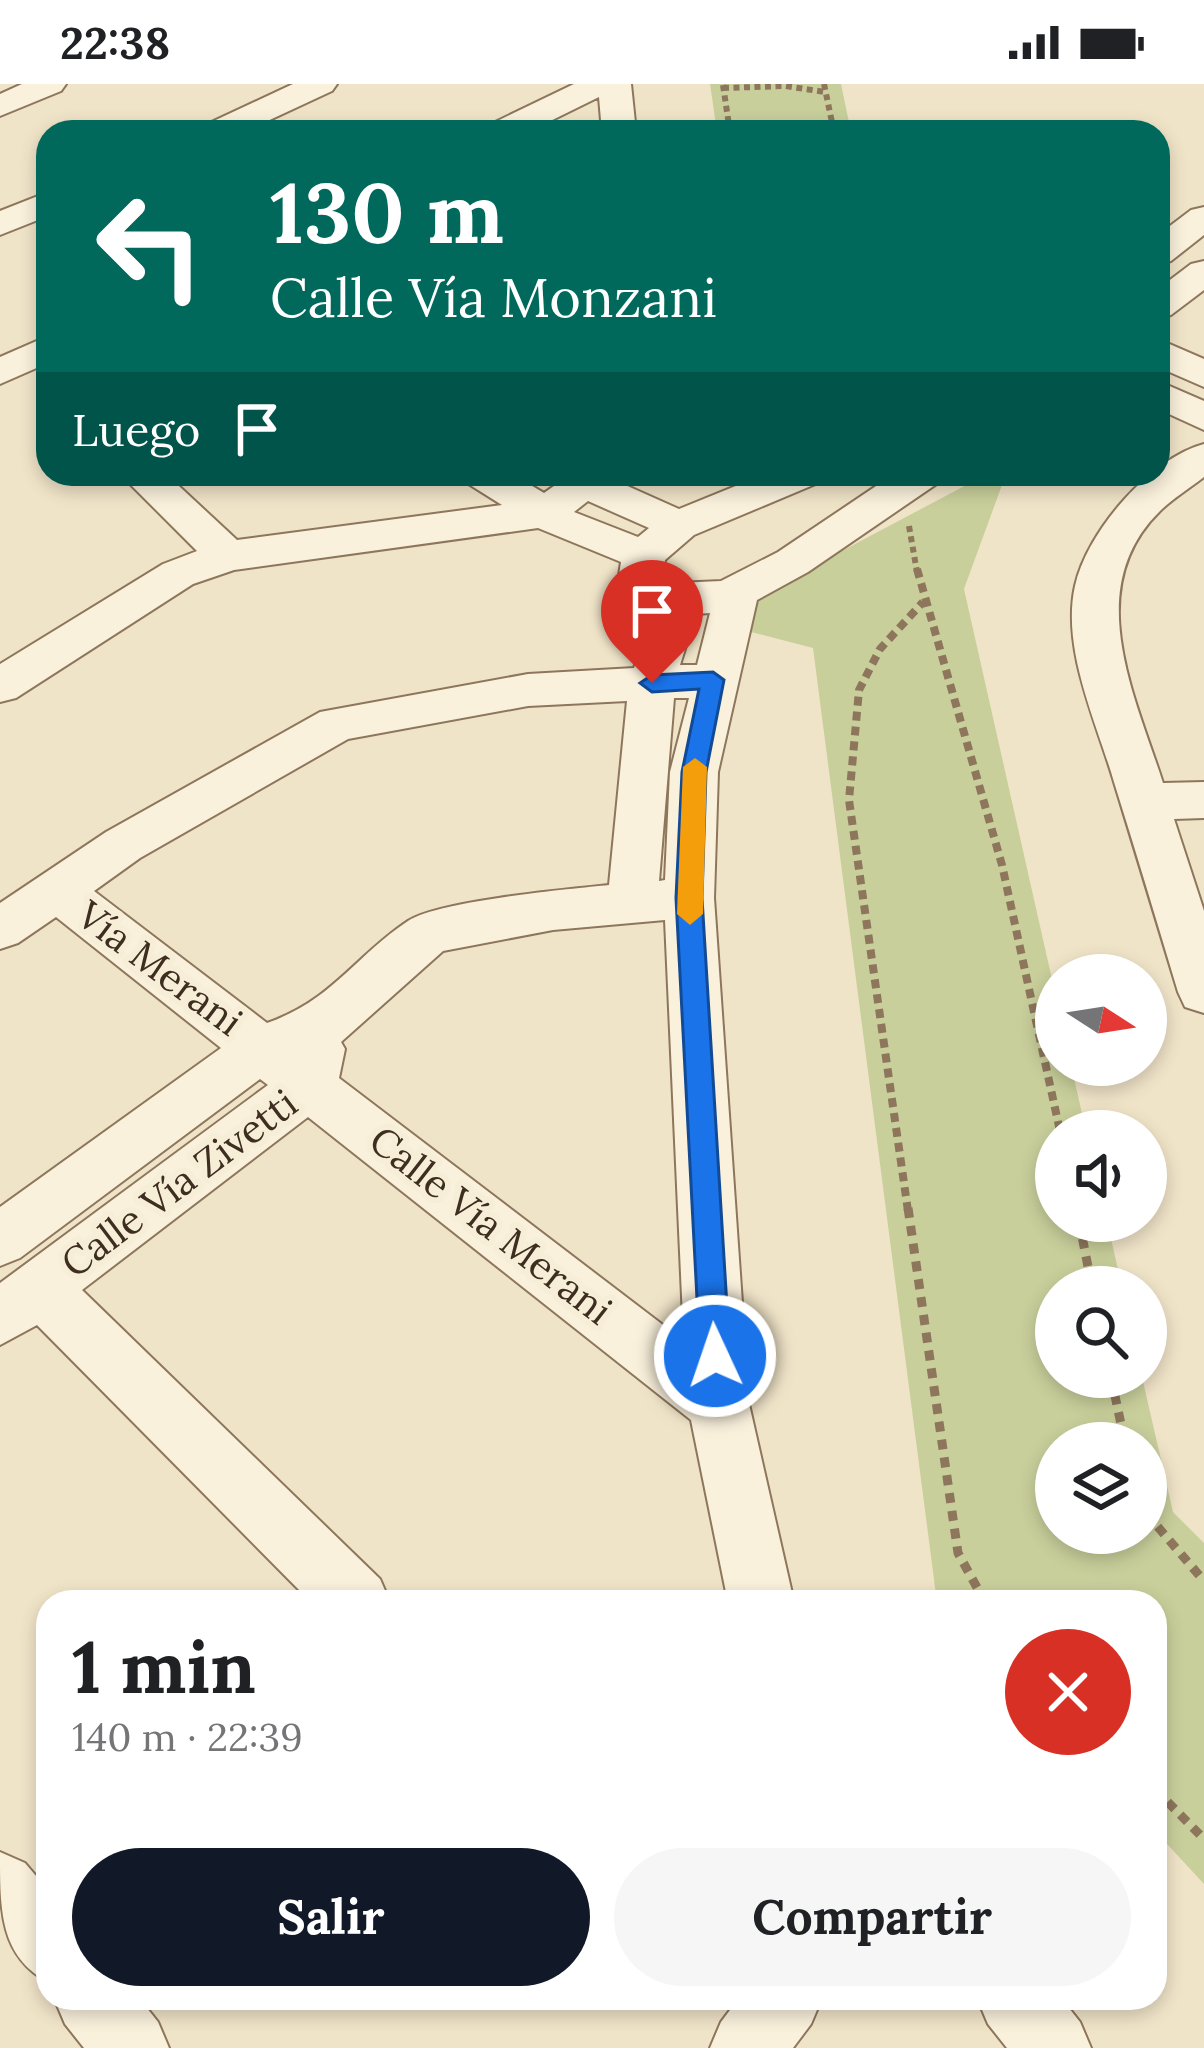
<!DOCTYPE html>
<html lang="es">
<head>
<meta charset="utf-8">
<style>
  body { margin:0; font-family:Lora,serif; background:#f6f6f6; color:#202124; height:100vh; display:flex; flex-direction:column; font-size:45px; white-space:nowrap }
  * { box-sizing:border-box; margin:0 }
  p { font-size:39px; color:#757577 }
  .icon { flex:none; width:66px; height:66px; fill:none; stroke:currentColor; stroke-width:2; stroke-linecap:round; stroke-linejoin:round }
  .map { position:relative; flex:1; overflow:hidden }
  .panel { position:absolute; left:36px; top:1506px; width:1131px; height:420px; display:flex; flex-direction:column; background:#fff; border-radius:36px; box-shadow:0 6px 18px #0003 }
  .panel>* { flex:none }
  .banner { position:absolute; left:36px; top:36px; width:1134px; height:366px; border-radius:36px; box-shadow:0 6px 18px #0003; background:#00695c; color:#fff; overflow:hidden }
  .needle { width:78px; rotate:102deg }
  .fabs { position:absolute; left:1035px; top:870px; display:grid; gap:24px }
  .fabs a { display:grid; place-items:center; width:132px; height:132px; border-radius:50%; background:#fff; box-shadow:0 6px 18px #0003; font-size:60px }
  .pin { position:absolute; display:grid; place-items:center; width:102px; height:102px; color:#fff; margin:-123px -51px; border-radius:50% 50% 50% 0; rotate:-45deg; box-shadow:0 0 12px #0007 }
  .pin .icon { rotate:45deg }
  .me { position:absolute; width:132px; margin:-66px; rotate:357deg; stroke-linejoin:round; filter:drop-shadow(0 0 9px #0008) }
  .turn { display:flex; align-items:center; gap:42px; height:252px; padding:0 36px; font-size:54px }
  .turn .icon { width:156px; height:156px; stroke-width:2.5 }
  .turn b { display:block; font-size:84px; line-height:102px }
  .then { display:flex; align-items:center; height:114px; padding:0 36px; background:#0003; gap:24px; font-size:45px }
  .round { display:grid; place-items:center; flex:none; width:126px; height:126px; border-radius:63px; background:#f6f6f6 }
  .headline { display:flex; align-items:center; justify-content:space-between; height:204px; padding:0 36px }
  h1 { font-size:72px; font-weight:700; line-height:90px }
  .action { display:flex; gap:24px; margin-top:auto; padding:24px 36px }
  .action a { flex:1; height:138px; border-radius:72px; background:#111827; color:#fff; font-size:48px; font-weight:700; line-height:138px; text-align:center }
  .action a+a { background:#f6f6f6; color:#202124 }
  .status { display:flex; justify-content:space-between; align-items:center; height:84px; padding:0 60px; background:#fff; direction:ltr }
  .status svg { height:33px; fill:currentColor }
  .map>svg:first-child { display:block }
  .green { fill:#c9cf9b; fill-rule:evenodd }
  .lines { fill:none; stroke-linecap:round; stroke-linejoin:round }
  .minor-casing { stroke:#8d765c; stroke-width:4 }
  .path-far2 { stroke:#8d765c; stroke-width:6; stroke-dasharray:6 4.5; stroke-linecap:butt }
  .path-far1 { stroke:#8d765c; stroke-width:8; stroke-dasharray:9 6; stroke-linecap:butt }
  .path { stroke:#8d765c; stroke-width:9; stroke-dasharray:10 8; stroke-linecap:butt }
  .minor { fill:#faf1dc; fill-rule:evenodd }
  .route { fill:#1a73e8; stroke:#114b97; stroke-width:3 }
  .slow { fill:#f59e0b }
  .labels { text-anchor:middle; stroke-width:12; stroke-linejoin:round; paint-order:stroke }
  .street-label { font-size:39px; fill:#3d2e20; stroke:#f7eed8 }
</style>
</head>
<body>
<div class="status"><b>22:38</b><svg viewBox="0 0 49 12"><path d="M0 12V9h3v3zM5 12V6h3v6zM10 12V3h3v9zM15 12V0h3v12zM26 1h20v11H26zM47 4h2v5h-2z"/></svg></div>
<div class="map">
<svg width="1204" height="1964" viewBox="0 0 1204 1964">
  <rect width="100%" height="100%" fill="#f0e4c8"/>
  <path class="green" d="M710,0H841L851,48H717Z
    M987,390H1006L964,505L1056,913V981H1071L1086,1047H1056V1137H1107L1122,1203H1056V1293H1142L1173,1428L1204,1459V1800L1155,1747V1518H943L936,1511L813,564L751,548L757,512ZM1056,1359H1146V1449H1056Z"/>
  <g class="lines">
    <defs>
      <path id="minor" d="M22,0H66L61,7L0,32V10Z
        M293,0H337L332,7L244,48H200L205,41Z
        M574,0H631L636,48H602L599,13L528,48H484L489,41Z
        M48,108V132L0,151V127Z
        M1204,123V151L1171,177L1158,180V151L1191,126Z
        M1204,177V206L1171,231L1158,234V205L1191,180Z
        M48,252V279L0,300V273Z
        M1158,255L1204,275V303L1158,283Z
        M1158,297L1204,317V346L1158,325Z
        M1204,360V393C1190,404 1172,415 1160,427C1081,504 1135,612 1163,699L1204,698V734L1174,735L1204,827V929L1185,923L1178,908C1157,838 1136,768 1114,698C1097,639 1061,565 1075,502C1087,447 1151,374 1204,360Z
        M120,390H166L237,456L502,421L467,399L461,390H512L544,409L554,402L542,390H618L614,396L679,425L765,390H824L818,399L694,451L665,476L663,493L677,499L721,497L778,468L894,390H944L938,399L808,488L757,516L718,688L714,814L749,1320L794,1518H728L691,1336L308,1033L82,1206L380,1495L390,1518H311L37,1241L0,1261V1199L268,1001L260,995L20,1174L0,1182V1123L221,964L56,833L18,859L0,865V819L106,748L320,628L528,590L634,584L653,523L635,516L618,498L621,478L538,444L234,486L193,500L16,614L0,618V580L163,480L197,467ZM588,417L649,444L638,453L574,428ZM710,529L697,581H680L696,530ZM674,614H689L670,688L665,796L659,797ZM627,617L609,801C569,805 438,817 408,837C355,872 333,916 267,939L94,807L140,774L348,655L528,622ZM665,836L684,1257L339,994L345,965L341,958L443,867L553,846Z
        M0,1768L25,1779L48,1806V1898C0,1872 0,1827 0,1768Z
        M54,1914H139L158,1938L169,1964H84L65,1940Z
        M739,1914H822L811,1940L793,1964H710L721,1938Z
        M977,1914H1061L1080,1938L1091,1964H1007L988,1940Z"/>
    </defs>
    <use href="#minor" class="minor-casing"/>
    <path class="path-far2" d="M824,0L834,48
      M723,1L730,48
      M723,4L785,2L825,8
      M909,442L917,488"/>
    <path class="path-far1" d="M917,485L1002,781L1060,1047
      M908,1127L849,716L859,606L880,565L923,518"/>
    <path class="path" d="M908,1124L958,1469L985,1518
      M1079,1137L1092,1203
      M1111,1293L1125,1359
      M1146,1429L1204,1497
      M1155,1705L1204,1755"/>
    <use href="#minor" class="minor"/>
  </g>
  <path class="route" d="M713,588L724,596L706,688L702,814L730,1272L726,1282L715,1287L704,1282L700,1272L676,814L682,688L699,605L652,608L640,599L652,591Z"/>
  <path class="slow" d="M695,674L707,683L703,830L690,841L677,830L683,683Z"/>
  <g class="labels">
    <g class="street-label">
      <text transform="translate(160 884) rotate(37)" y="14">Vía Merani</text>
      <text transform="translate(179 1099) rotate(-37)" y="14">Calle Vía Zivetti</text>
      <text transform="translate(491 1141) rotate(38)" y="14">Calle Vía Merani</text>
    </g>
  </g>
</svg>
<div class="fabs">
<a><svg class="needle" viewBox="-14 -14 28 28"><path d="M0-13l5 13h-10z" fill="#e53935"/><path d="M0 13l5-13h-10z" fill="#757577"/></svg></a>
<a><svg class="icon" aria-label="sound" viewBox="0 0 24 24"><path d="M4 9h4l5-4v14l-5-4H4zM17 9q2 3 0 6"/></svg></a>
<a><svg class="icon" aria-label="search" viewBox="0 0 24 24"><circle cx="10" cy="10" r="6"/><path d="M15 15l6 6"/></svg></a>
<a><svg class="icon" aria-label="layers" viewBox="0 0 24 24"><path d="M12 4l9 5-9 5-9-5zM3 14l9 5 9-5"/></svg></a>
</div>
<div class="pin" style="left:652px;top:599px;background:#d93025"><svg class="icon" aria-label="arrive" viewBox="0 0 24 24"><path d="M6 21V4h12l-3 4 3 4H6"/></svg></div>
<svg class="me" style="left:715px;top:1272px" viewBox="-20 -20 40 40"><circle r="17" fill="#1a73e8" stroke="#fff" stroke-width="3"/><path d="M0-11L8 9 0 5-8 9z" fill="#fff"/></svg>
<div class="banner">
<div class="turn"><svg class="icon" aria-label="left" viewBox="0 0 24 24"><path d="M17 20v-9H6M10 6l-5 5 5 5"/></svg><div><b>130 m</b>Calle Vía Monzani</div></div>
<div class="then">Luego<svg class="icon" aria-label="arrive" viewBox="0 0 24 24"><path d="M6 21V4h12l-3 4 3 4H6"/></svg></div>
</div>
<section class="panel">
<div class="headline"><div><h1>1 min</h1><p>140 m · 22:39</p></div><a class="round" style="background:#d93025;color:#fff"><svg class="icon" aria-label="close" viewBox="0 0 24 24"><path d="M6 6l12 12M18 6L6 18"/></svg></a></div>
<div class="action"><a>Salir</a><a>Compartir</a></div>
</section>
</div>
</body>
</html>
